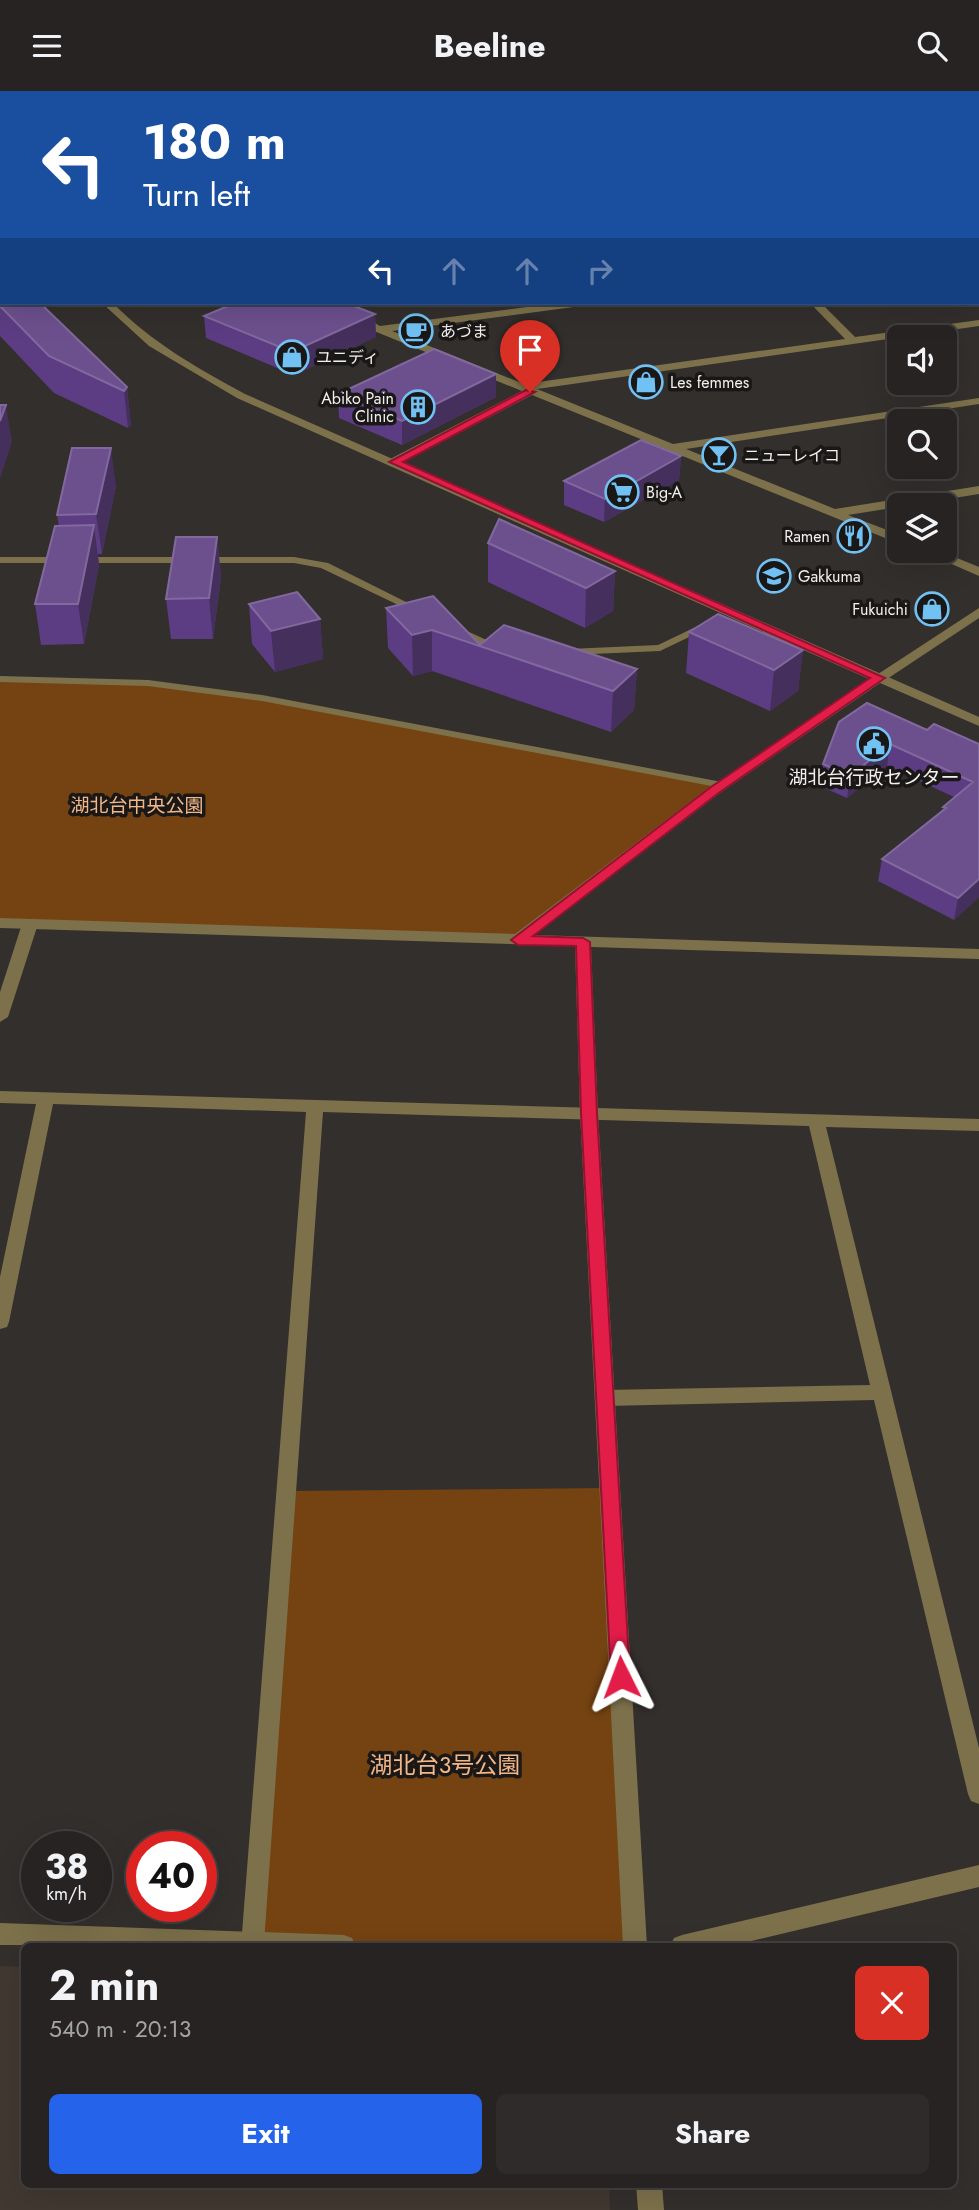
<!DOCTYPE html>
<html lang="en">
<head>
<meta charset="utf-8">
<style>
  body { margin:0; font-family:Jost,"Noto Sans JP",sans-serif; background:#2e2b2a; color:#f1f3f6; height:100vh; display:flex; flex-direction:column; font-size:26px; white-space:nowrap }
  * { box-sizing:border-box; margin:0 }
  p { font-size:23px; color:#a4a4a5 }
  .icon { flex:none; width:38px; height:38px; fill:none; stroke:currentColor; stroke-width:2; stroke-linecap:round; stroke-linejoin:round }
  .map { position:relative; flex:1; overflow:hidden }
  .details { position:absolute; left:21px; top:1852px; width:936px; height:245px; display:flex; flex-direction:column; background:#262322; border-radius:10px; box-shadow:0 7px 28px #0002,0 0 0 2px #424040 }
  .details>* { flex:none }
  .banner { position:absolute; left:0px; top:0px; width:980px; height:214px; box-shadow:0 7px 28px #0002,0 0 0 2px #424040; background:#1a4fa0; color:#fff; overflow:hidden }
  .fabs { position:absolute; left:887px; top:234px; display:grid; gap:14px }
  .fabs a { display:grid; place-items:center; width:70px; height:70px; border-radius:10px; background:#262322; box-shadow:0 7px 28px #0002,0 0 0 2px #424040; font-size:35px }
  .speed { position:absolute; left:21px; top:1740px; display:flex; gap:14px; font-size:35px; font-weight:700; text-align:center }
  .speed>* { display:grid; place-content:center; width:91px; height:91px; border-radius:50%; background:#262322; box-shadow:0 7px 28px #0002,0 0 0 2px #424040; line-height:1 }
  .speed small { font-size:18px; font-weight:400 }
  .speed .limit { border:10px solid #d22; background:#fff; color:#111 }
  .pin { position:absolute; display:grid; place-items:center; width:60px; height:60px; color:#fff; margin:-72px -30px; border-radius:50% 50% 50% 0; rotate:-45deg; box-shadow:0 0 7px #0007 }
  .pin .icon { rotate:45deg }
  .me { position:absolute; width:77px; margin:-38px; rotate:357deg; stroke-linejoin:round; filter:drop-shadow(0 0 5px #0008) }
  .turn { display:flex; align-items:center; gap:24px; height:147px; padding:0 28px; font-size:32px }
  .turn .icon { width:91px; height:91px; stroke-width:2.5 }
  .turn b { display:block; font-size:49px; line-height:60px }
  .lanes { display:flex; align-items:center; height:66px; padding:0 28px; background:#0003; justify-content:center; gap:35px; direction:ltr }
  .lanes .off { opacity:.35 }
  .round { display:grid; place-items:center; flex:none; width:74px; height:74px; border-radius:10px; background:#2e2b2a }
  .headline { display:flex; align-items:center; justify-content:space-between; height:119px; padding:0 28px }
  h1 { font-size:42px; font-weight:700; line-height:52px }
  .primary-button { display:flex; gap:14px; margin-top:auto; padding:14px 28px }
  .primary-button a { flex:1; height:80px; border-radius:10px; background:#2563eb; color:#fff; font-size:28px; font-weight:700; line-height:80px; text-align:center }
  .primary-button a+a { background:#2e2b2a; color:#f1f3f6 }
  header { display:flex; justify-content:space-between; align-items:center; height:91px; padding:0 28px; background:#262322; font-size:32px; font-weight:700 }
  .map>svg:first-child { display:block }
  .built { fill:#413831 }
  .green { fill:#754311 }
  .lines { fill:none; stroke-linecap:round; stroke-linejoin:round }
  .service { fill:#7d714b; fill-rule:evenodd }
  .minor { fill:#7d714b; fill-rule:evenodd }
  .tertiary { fill:#7d714b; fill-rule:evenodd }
  .wall { fill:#5c3c83 }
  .shaded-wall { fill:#452f5c }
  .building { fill:#6c508e; stroke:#81699d; stroke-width:2 }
  .route { fill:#e11d48; stroke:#92132f; stroke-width:2 }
  .labels { text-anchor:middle; stroke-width:7; stroke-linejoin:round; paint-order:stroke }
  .far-poi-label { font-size:16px; fill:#f2efed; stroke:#1a1817; text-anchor:start }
  .poi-label { font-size:19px; fill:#f2efed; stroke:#1a1817 }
  .park-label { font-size:19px; fill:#f3b787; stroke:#1a1817 }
  .near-park-label { font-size:23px; fill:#f3b787; stroke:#1a1817 }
</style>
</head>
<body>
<header><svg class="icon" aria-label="menu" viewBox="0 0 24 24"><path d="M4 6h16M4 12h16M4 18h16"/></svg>Beeline<svg class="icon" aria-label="search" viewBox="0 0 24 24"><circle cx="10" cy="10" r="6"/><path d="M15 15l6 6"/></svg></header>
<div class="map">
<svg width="979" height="2119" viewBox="0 0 979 2119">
  <rect width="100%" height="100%" fill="#332f2d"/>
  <path class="built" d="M177,0H592L594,2H179Z
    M0,1875L24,1876V2093H609L610,2119H0Z"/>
  <path class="green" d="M0,588H75L201,598L722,694L518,849L0,832Z
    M610,1397L635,1855H344L252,1852L286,1400Z"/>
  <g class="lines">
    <path class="service" d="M0,466H294L328,472L424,520L419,523L415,522L321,477L294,472H0Z
      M704,532L708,533V537L660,560L569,564L564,561L569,558L658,554Z
      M456,535L504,557L505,559L504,561H496L452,540L451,538Z
      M0,585L148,589L262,604L722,691L728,694L722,697L262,610L148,595L0,591Z"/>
    <path class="minor" d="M165,0H173L174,2H165Z
      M599,0H608L609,2H600Z
      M888,0H897L898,2H889Z
      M978,25H979V31H978Z
      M978,66H979V72H978Z
      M978,134H979V140H978Z
      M978,202H979V209H978Z
      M327,212H339L380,235L558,212H586L581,215L392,240L524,293L845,248L810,212H821L855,246L979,229V235L537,298L673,353L979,307V313L686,358L835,418L979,395V403L848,424L900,444V453L532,304L398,374H390V368L522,300L374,240Z
      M922,460H940L979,476V485Z
      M979,517V527L884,590L879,591L872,587Z
      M30,828L38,833L8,926L0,931V901L22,833Z
      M0,1000L979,1028V1040L826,1036L979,1657V1713L971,1710L968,1703L874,1309L605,1315L598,1312L595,1307L598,1302L605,1299L870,1294L809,1035L323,1021L264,1852L263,1855H241L306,1021L53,1013L9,1231L7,1236L0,1238V1186L36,1013L0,1012Z"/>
    <path class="tertiary" d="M2,0H10L11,2H2Z
      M102,212H113C151,251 197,277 245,303L979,626V635L880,592L720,702L535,844L979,858V868L591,856L598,1022L647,1855H623L580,1022L575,855L0,837V827L515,843L710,696L869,588L237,307L149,255Z
      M979,1774V1796L730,1855H670L674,1847L682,1844Z
      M0,1832L344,1844L352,1847L356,1855L0,1854Z
      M636,2093H662L664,2119H638Z"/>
  </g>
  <path class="wall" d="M667,0H751V2H668Z
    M0,142L2,212L127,296L131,334L128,337L54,302L0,245Z
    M375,223L376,246L294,284L206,247L204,225Z
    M338,303L496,306L402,354L339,327Z
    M681,365L679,389L604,431L564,414V390Z
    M116,395L102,463H98L99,474L84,553L41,554L35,513L59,435L57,424Z
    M217,446L221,486L213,548H171L166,508Z
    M488,452L615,480L613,520L585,537L488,491Z
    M249,513L320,528L323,568L275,581L252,553Z
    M386,517L480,554L637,578L634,619L611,641L432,580L413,585L388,557Z
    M689,541L803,559L798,600L770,620L686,582Z
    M927,639L979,653V806L954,829L878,790L882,768L942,721L943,716L954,706L887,675L847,707L820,695L823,673Z"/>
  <path class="shaded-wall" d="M725,0H751V2H707Z
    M375,223L376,246L294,284L292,261Z
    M496,283V306L402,354V330Z
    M127,296L131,334L128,337L124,300Z
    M6,314L12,351L0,388V330Z
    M111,357L116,395L102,463L96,423Z
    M681,365L679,389L604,431L605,408Z
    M94,434L99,474L84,553L78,513Z
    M217,446L221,486L213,548L209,507Z
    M615,480L613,520L585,537L586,497Z
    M320,528L323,568L275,581L271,540Z
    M432,539V580L413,585L412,544Z
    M803,559L798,600L770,620L774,579Z
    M637,578L634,619L611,641L613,600Z
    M890,653L887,675L847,707L850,685Z
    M979,788V806L954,829L958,807Z"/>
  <path class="building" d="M34,0H65V2H35Z
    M688,0H725L707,2H690Z
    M0,142L2,146V212H40L127,296L124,300L49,265L0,215Z
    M235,212H346L375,223L292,261L204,225Z
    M434,258L496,283L402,330L338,303Z
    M0,314H6L0,330Z
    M641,349L681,365L605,408L564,390Z
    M72,357H111L96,423L57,424Z
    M499,428L615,480L586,497L488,452Z
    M94,434L78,513H35L55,435Z
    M176,446H217L209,507L166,508Z
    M297,501L320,528L271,540L249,513Z
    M433,505L480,554L504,534L637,578L613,600L432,539L412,544L386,517Z
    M718,523L803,559L774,579L689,541Z
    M867,612L927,639L934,633L979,653V788L958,807L882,768L946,717L943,716L973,691L890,653L850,685L823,673L839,631Z"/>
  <path class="route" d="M526,299L535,301L403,371L885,587L720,701L533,845L583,847L590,851L597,1022L630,1586L628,1592L621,1594L614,1592L611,1586L581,1022L576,855L518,854L511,849L711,696L870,587L389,371Z"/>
  <defs>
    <symbol id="cafe-ring" viewBox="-11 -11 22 22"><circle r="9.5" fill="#1a1817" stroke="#71c1f4" stroke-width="1.5"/><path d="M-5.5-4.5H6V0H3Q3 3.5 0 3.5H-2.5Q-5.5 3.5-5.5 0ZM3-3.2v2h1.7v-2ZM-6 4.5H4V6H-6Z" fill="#71c1f4"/></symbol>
    <symbol id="shop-ring" viewBox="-11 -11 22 22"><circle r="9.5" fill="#1a1817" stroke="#71c1f4" stroke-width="1.5"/><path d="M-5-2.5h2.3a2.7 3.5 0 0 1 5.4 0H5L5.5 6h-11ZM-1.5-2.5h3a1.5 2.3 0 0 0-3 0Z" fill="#71c1f4"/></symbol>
    <symbol id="building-ring" viewBox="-11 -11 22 22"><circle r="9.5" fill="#1a1817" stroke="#71c1f4" stroke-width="1.5"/><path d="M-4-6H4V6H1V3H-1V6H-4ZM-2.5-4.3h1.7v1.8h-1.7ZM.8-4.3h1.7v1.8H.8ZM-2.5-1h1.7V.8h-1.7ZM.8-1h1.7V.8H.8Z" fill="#71c1f4"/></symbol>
    <symbol id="bar-ring" viewBox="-11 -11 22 22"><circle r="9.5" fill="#1a1817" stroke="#71c1f4" stroke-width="1.5"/><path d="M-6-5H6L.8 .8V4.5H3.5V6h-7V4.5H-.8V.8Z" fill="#71c1f4"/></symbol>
    <symbol id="supermarket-ring" viewBox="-11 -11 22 22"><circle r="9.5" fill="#1a1817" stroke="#71c1f4" stroke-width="1.5"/><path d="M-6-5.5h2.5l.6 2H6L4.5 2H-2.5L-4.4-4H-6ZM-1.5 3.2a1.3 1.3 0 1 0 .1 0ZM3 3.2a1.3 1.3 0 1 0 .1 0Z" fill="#71c1f4"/></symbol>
    <symbol id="restaurant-ring" viewBox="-11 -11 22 22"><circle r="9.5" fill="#1a1817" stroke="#71c1f4" stroke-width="1.5"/><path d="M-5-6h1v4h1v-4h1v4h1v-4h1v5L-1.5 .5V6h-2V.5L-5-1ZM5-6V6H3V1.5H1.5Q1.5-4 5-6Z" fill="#71c1f4"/></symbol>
    <symbol id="university-ring" viewBox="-11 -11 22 22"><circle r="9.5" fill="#1a1817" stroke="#71c1f4" stroke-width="1.5"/><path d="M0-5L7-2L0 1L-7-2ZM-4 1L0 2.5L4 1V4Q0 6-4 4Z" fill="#71c1f4"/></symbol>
    <symbol id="civic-ring" viewBox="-11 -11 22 22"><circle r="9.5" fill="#1a1817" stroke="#71c1f4" stroke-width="1.5"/><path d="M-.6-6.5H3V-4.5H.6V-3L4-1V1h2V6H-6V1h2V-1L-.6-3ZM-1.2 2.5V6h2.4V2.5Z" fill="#71c1f4"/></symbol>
  </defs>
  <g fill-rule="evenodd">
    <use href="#cafe-ring" x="397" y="221" width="38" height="38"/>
    <use href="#shop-ring" x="273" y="247" width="38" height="38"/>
    <use href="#shop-ring" x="627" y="272" width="38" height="38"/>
    <use href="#building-ring" x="399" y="297" width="38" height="38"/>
    <use href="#bar-ring" x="700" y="345" width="38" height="38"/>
    <use href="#supermarket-ring" x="603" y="382" width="38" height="38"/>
    <use href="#restaurant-ring" x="835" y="426" width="38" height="38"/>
    <use href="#university-ring" x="755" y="466" width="38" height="38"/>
    <use href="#shop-ring" x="913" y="499" width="38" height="38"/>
    <use href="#civic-ring" x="855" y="634" width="38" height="38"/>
  </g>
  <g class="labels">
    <g class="far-poi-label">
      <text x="440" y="246">あづま</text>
      <text x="316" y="272">ユニディ</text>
      <text x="670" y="297">Les femmes</text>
      <text x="394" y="313" text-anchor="end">Abiko Pain<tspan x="394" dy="18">Clinic</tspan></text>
      <text x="744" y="370">ニューレイコ</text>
      <text x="646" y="407">Big-A</text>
      <text x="830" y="451" text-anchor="end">Ramen</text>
      <text x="798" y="491">Gakkuma</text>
      <text x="908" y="524" text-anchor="end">Fukuichi</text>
    </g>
    <g class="poi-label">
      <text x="874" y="693">湖北台行政センター</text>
    </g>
    <g class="park-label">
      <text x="137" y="721">湖北台中央公園</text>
    </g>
    <g class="near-park-label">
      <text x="445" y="1682">湖北台3号公園</text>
    </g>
  </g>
</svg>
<div class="fabs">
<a><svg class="icon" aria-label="sound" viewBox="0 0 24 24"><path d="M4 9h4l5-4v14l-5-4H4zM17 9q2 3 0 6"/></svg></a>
<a><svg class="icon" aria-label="search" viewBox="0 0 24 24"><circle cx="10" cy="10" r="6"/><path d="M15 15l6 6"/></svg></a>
<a><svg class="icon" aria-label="layers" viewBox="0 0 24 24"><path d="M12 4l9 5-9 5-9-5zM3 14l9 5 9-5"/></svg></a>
</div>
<div class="speed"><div>38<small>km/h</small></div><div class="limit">40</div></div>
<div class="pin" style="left:530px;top:301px;background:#d93025"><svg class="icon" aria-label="arrive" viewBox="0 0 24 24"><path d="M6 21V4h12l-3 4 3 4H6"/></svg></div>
<svg class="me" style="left:621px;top:1586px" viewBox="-20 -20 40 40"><path d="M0-17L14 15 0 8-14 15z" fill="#e11d48" stroke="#fff" stroke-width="4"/></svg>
<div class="banner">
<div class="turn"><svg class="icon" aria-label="left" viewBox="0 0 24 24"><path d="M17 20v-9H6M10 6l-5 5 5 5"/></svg><div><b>180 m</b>Turn left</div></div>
<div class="lanes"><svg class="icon" aria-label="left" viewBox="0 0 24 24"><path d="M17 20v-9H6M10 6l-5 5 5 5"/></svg><svg class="icon off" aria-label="ahead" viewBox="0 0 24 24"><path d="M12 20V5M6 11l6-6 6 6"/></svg><svg class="icon off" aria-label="ahead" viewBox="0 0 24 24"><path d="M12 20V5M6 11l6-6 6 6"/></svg><svg class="icon off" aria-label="right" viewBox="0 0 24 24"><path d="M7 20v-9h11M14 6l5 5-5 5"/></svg></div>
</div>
<section class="details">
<div class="headline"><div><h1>2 min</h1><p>540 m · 20:13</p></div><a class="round" style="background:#d93025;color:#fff"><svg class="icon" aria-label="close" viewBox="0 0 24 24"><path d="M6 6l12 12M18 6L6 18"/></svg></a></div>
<div class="primary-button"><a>Exit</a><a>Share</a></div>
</section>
</div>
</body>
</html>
